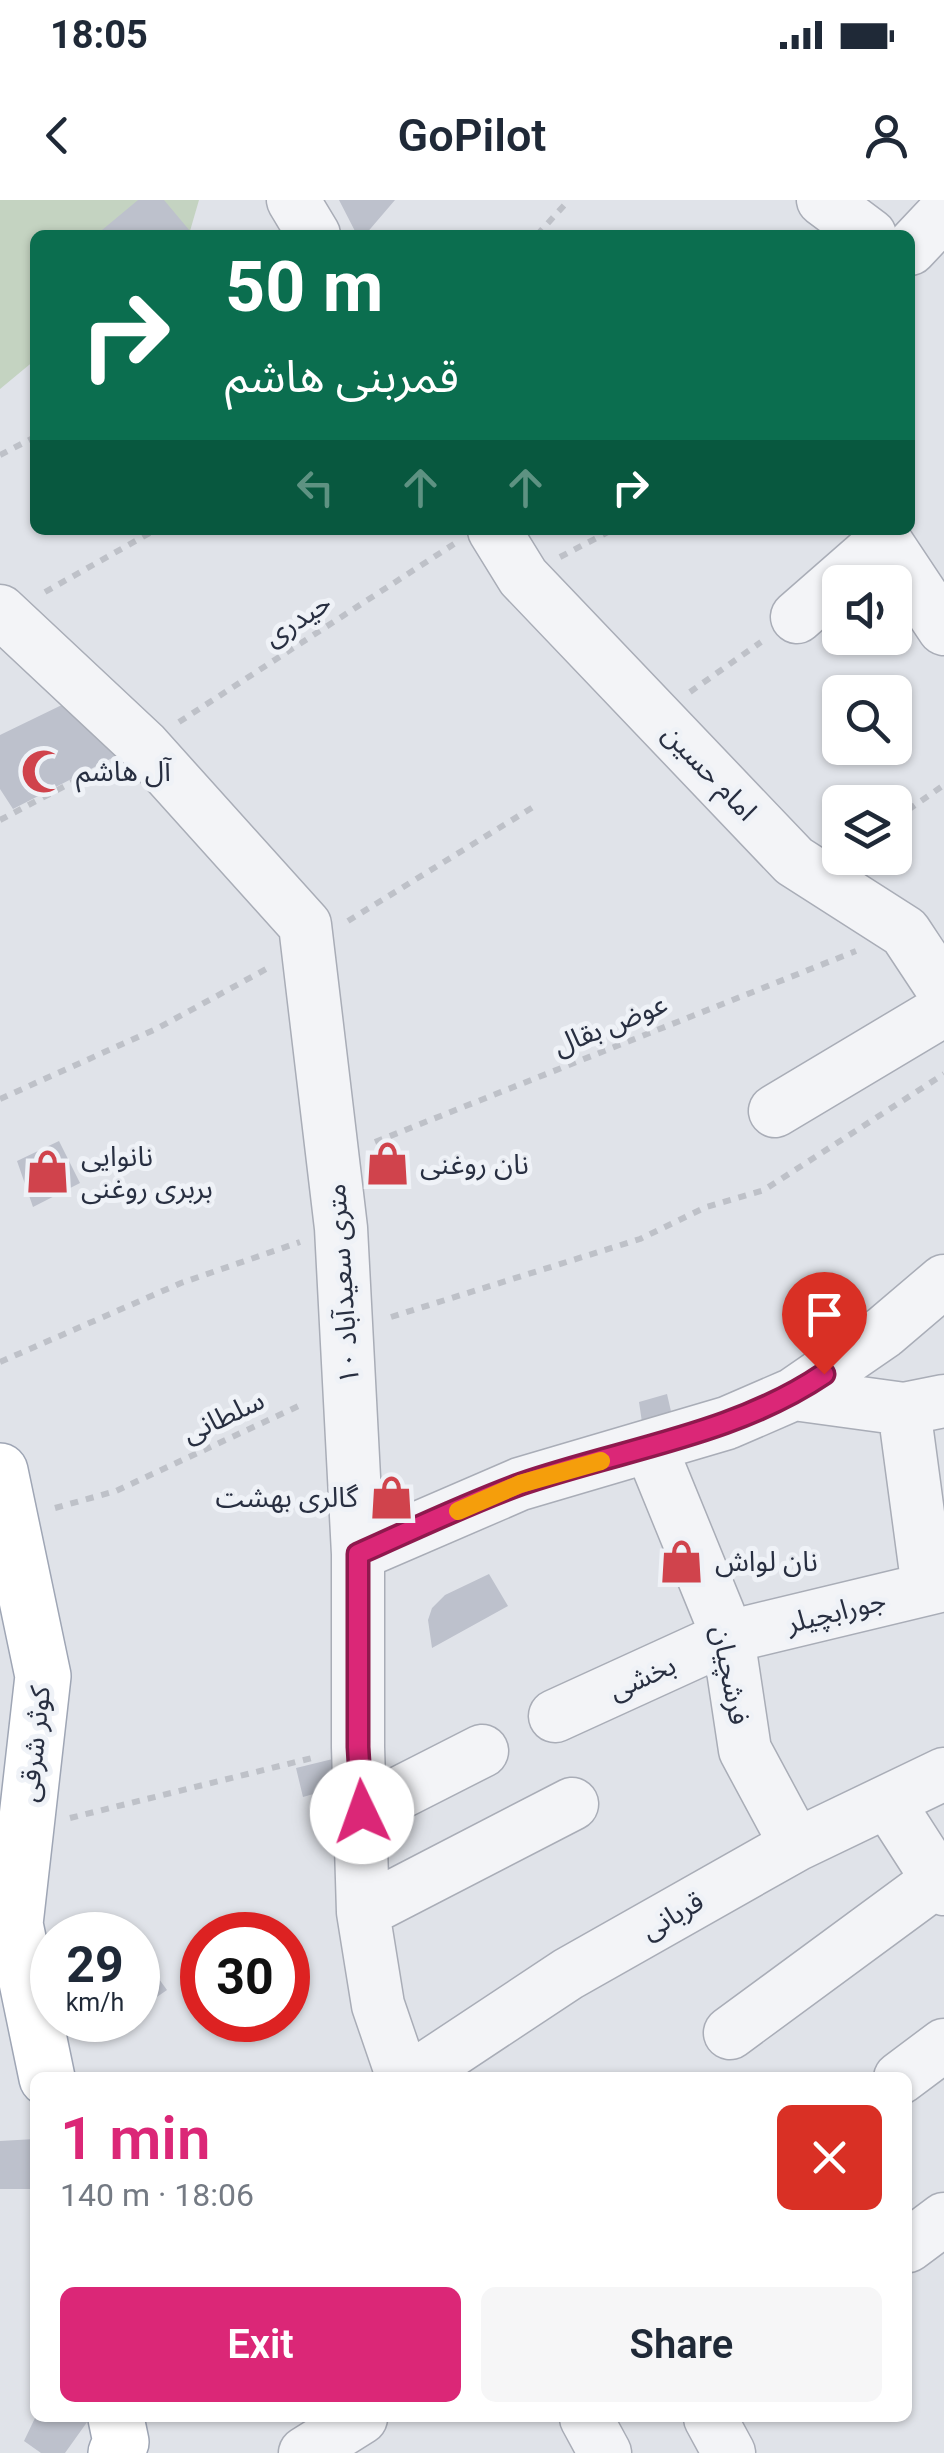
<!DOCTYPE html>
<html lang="en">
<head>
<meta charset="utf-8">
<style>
  body { margin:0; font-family:Roboto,"Noto Sans Arabic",sans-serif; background:#f6f6f7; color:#1f2937; height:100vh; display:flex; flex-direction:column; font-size:38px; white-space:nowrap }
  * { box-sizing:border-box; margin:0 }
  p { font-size:32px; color:#747a83 }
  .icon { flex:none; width:55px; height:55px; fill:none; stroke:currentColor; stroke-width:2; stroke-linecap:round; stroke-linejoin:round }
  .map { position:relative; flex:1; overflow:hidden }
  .side { position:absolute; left:30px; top:1872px; width:882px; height:350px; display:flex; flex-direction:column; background:#fff; border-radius:15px; box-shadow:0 2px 8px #0004 }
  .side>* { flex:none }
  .guide { position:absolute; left:30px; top:30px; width:885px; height:305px; border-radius:15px; box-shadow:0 2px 8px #0004; background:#0b6e4f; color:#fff; overflow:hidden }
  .tools { position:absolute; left:822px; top:365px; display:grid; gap:20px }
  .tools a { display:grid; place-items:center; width:90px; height:90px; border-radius:15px; background:#fff; box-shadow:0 2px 8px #0004; font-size:50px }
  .speed { position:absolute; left:30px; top:1712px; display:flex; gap:20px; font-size:50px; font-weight:700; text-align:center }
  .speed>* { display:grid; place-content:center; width:130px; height:130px; border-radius:50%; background:#fff; box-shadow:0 2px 8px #0004; line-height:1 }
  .speed small { font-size:25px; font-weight:400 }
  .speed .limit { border:15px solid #d22; background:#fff; color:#111 }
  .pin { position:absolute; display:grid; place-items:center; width:85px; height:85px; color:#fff; margin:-102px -42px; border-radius:50% 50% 50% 0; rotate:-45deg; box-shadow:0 0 10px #0007 }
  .pin .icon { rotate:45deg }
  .me { position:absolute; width:110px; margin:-55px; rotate:357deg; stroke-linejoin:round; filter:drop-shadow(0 0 8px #0008) }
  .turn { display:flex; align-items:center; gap:35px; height:210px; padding:0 30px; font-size:45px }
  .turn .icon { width:130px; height:130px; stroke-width:2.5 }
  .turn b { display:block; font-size:70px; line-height:85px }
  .lanes { display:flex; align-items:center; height:95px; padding:0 30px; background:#0003; justify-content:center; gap:50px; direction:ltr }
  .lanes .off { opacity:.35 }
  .round { display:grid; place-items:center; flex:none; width:105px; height:105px; border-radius:15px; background:#f6f6f7 }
  .overview { display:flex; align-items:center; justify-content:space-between; height:170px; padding:0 30px }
  h1 { font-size:60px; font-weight:600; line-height:75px; color:#db2777 }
  .button { display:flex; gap:20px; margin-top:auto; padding:20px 30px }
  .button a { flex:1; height:115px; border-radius:15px; background:#db2777; color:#fff; font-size:40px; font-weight:600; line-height:115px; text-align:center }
  .button a+a { background:#f6f6f7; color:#1f2937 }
  .status { display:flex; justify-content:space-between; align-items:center; height:70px; padding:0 50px; background:#fff; direction:ltr }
  .status svg { height:28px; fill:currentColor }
  header { display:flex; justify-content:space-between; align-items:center; height:130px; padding:0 30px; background:#fff; font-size:45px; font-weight:600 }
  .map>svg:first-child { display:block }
  .green { fill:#c4d3c1 }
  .building { fill:#bdc1cc }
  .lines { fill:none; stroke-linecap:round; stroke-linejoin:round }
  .minor-casing { stroke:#a9adb7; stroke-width:55 }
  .major-casing { stroke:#9fa6b5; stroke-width:58 }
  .path { stroke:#bec1c8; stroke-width:6; stroke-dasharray:8 8; stroke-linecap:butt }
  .minor { stroke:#f3f4f7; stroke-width:52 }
  .major { stroke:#fff; stroke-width:55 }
  .route-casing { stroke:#8e194d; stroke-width:25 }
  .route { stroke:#db2777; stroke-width:18 }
  .slow { stroke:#f59e0b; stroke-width:18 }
  .labels { text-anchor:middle; stroke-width:10; stroke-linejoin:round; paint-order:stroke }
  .street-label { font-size:28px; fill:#282f41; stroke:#eff2f7 }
  .poi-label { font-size:28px; fill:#282f41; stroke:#eff2f7; text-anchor:start }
</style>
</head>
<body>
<div class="status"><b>18:05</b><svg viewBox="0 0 49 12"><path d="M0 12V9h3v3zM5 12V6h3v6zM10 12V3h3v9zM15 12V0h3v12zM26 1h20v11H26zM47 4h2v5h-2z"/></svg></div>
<header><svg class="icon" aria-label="back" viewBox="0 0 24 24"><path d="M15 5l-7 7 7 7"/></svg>GoPilot<svg class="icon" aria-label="person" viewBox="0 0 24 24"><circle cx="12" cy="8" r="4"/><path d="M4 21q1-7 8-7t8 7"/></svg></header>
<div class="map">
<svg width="944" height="2253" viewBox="0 0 944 2253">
  <rect width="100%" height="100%" fill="#e0e3e9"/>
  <path class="green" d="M0,0H199L190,31L185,35H35V160L0,189Z"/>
  <path class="building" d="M138,0H164L190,31L185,35H96Z
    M339,0H395L365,35H357Z
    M68,502L120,554L13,609L0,589V535Z
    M59,941L80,983L33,1007L17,961Z
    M667,1194L673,1220L643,1229L639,1202Z
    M489,1374L508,1406L432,1448L428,1420L432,1408L445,1395Z
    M345,1556L348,1584L303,1597L296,1568Z
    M138,1750L167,1790L138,1810Z
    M35,1939V1989H0V1941Z
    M35,2218H90L65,2253H41L24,2241Z"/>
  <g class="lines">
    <defs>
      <path id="minor" d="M293,0L314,35
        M823,0L870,35
        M910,49L944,13
        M494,330L523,377L794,661L905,732L944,791
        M878,330L944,429
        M0,411L143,545L305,725L341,1028L358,1354V1547L363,1712L378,1805L403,1878
        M797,417L885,340
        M775,911L944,810
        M794,1194L904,1209L944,1201
        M904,1209L928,1388
        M650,1246L728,1437L745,1550L796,1645
        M358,1354L520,1284L727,1223L794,1194L884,1132L944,1081
        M555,1516L728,1437L944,1385
        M888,1602L944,1689
        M362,1612L482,1551
        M363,1712L572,1604
        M730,1833L938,1680
        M411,1878L568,1774L796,1645L944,1574
        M900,1878L944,1845
        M908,2046L944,2019
        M586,2218L605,2253
        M710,2218L729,2253
        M305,2253L361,2218"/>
      <path id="major" d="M0,1271L43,1476L15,1724L47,1878
        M116,2253L121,2242L116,2218"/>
    </defs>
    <use href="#minor" class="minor-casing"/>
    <use href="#major" class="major-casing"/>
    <path class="path" d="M537,35L569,0
      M0,255L35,237
      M560,357L612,330
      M45,392L155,330
      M690,492L761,442
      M179,522L454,344
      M895,619L944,585
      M0,620L103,566
      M348,721L538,604
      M0,899L158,828L268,768
      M375,942L856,751
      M391,1117L640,1039L706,1007L764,990L944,874
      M0,1162L181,1083L300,1042
      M55,1308L116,1291L305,1203
      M70,1618L316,1557"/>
    <use href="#minor" class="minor"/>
    <use href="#major" class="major"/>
  </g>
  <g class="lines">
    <defs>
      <path id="route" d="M362,1612L358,1547V1354C412,1330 466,1304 521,1284C622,1249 734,1235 824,1174"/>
    </defs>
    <use href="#route" class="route-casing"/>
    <use href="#route" class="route"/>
    <path class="slow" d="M458,1311L520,1284L601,1261"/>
  </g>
  <defs>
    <symbol id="mosque-bare" viewBox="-9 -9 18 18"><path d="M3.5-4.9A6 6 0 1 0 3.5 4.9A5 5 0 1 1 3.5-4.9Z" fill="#d0434c" stroke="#eff2f7" stroke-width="2.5" paint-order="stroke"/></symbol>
    <symbol id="shop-bare" viewBox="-9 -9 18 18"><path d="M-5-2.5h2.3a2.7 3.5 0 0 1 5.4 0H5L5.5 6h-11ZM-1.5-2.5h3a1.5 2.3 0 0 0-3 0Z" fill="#d0434c" stroke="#eff2f7" stroke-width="2.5" paint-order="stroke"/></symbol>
  </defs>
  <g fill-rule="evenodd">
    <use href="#mosque-bare" x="12" y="540" width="63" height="63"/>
    <use href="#shop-bare" x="356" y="932" width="63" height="63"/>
    <use href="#shop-bare" x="16" y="940" width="63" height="63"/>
    <use href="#shop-bare" x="360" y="1266" width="63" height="63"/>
    <use href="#shop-bare" x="650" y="1330" width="63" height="63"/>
  </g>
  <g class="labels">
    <g class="street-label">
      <text transform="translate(297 419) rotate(-33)" y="10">حیدری</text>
      <text transform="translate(710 572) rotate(46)" y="10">امام حسین</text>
      <text transform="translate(610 824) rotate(-22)" y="10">عوض بقال</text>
      <text transform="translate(342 1084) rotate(-94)" y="10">۱۰ متری سعیدآباد</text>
      <text transform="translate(223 1216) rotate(-25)" y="10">سلطانی</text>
      <text transform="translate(836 1411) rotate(-14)" y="10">جورابچیلر</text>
      <text transform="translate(731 1475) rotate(79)" y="10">فرشچیان</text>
      <text transform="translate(642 1477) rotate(-24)" y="10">بخشی</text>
      <text transform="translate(34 1544) rotate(-84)" y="10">کوثر شرقی</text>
      <text transform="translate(672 1715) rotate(-30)" y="10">قربانی</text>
    </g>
    <g class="poi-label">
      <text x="76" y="581">آل هاشم</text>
      <text x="81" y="966">نانوایی<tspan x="81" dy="32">بربری روغنی</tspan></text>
      <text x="420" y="974">نان روغنی</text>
      <text x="358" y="1307" text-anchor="end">گالری بهشت</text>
      <text x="715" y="1371">نان لواش</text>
    </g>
  </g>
</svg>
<div class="tools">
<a><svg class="icon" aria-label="sound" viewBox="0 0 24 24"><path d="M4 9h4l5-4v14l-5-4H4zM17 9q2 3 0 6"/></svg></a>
<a><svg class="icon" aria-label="search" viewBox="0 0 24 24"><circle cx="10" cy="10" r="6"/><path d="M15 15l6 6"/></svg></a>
<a><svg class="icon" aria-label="layers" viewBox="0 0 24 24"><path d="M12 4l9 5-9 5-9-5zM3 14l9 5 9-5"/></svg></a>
</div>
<div class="speed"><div>29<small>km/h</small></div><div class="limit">30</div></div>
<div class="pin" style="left:824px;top:1174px;background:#d93025"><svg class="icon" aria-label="arrive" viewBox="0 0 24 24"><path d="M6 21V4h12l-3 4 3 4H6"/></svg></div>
<svg class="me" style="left:362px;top:1612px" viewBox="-20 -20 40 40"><circle r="19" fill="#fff"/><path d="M0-13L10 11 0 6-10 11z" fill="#db2777"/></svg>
<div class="guide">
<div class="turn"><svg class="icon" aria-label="right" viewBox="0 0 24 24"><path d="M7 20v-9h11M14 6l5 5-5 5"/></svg><div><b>50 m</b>قمربنی هاشم</div></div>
<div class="lanes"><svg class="icon off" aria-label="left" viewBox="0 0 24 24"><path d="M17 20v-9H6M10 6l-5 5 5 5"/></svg><svg class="icon off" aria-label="ahead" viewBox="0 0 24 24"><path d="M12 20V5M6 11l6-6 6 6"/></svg><svg class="icon off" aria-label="ahead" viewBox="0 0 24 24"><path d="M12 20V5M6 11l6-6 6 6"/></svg><svg class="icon" aria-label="right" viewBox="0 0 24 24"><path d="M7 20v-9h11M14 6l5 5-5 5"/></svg></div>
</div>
<section class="side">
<div class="overview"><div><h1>1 min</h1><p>140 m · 18:06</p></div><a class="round" style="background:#d93025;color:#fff"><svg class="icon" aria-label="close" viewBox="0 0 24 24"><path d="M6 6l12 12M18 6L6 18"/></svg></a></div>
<div class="button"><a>Exit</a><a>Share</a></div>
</section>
</div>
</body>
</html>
